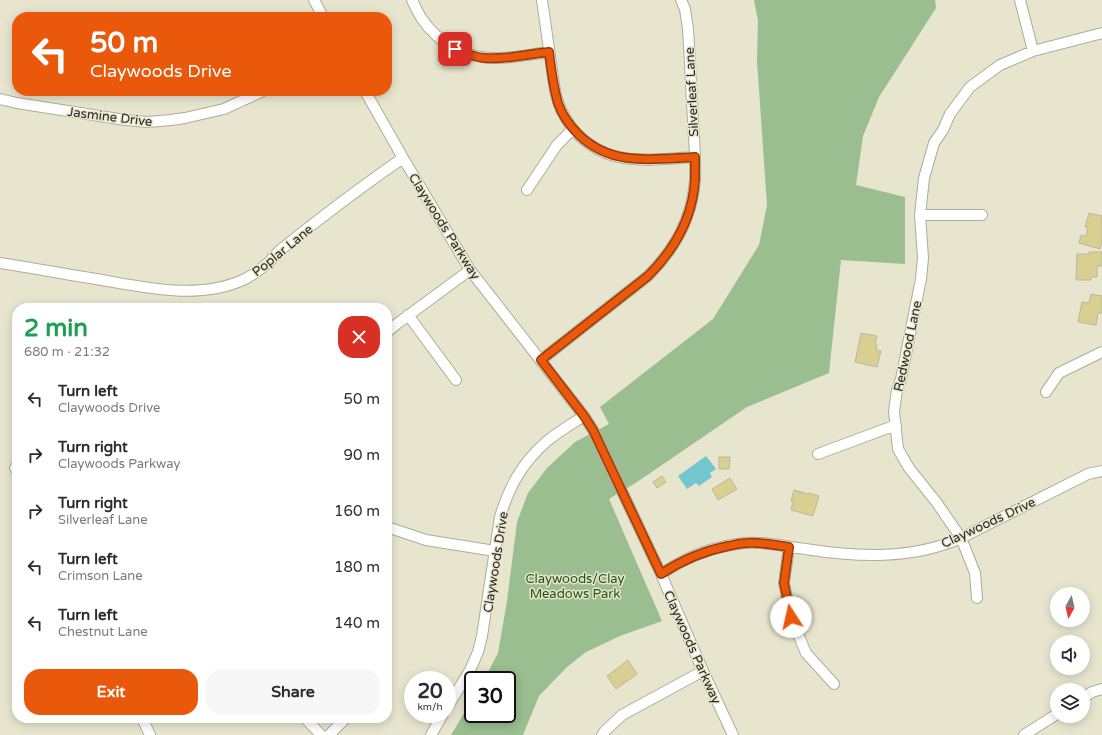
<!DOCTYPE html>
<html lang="en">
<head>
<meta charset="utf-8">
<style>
  body { margin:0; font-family:"Varela Round",sans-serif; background:#f7f7f7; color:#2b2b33; height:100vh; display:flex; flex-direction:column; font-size:15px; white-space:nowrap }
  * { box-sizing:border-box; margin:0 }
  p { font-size:13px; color:#7c7c81 }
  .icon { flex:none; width:22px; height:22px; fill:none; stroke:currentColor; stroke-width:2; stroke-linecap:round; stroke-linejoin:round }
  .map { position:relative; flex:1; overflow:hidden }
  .sheet { position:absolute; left:12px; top:303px; width:380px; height:420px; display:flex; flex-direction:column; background:#fff; border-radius:16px; box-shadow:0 2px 10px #0003 }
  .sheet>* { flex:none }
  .top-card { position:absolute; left:12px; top:12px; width:380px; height:84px; border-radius:16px; box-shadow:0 2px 10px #0003; background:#ea580c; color:#fff; overflow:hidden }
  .needle { width:26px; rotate:188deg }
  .controls { position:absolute; left:1050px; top:587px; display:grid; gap:8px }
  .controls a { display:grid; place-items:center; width:40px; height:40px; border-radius:50%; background:#fff; box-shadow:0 2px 10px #0003; font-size:20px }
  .speed { position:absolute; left:404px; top:671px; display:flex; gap:8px; font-size:20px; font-weight:700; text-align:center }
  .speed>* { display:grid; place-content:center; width:52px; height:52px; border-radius:50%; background:#fff; box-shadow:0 2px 10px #0003; line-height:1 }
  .speed small { font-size:10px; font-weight:400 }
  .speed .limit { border:2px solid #111; border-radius:6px; background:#fff; color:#111 }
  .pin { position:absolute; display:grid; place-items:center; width:34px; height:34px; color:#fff; margin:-17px; border-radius:8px; box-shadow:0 2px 6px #0006 }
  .me { position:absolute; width:44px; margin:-22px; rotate:350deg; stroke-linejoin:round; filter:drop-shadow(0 0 3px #0008) }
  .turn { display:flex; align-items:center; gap:14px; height:84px; padding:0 12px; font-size:18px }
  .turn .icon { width:52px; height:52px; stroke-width:2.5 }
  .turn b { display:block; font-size:28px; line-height:34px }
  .round { display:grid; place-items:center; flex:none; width:42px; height:42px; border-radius:16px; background:#f7f7f7 }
  .summary { display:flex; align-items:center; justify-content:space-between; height:68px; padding:0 12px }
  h1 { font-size:24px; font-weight:700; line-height:30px; color:#1e9e55 }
  .cta { display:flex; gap:8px; margin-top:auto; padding:8px 12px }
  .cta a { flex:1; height:46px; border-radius:16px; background:#ea580c; color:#fff; font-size:16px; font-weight:700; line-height:46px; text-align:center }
  .cta a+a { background:#f7f7f7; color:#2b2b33 }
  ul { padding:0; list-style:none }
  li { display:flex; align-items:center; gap:12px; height:56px; padding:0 12px }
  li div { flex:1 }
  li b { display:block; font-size:15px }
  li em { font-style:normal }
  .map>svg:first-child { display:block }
  .green { fill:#9abe90 }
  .water { fill:#73c5ce }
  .building { fill:#d9cf91; stroke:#bab7a3 }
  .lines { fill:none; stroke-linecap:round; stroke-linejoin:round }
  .street-casing { stroke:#afac97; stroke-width:12 }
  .street { stroke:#fff; stroke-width:10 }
  .route-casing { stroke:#983908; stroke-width:10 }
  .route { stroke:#ea580c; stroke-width:7 }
  .labels { text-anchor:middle; stroke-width:3; stroke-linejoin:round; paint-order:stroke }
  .street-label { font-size:13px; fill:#2b2921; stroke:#e8e5cf }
  .park-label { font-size:13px; fill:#235411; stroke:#e8e5cf }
</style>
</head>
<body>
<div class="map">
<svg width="1102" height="735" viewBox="0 0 1102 735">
  <rect width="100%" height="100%" fill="#e8e5cf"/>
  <path class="green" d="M754,0H935L936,8L879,97L863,136L856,185L905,197V264L841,260L829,373L747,407L637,482L609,499L662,621L620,636L586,652L567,667L539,696L523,735H451L473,698V714H507V680H484L498,653L507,601L517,522L528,493L547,468L575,442L609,424L600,407L713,319L759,245L767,205L757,61L758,21Z"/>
  <path class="water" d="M706,456L716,469L710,473L712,477L699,486L696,483L687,489L678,476Z"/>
  <path class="building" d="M1089,213L1102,216V243L1100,249L1079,243L1081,235L1086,236L1088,227H1085Z
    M1089,252H1102V266H1097V277H1091V280H1076L1077,254H1089Z
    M1091,294L1102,296V313H1098L1096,325L1078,322L1082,302L1089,303Z
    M861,333L877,336L875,343L877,344L876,350L881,351L877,367L855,362Z
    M719,457H730L729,469H719Z
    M662,476L666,482L657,488L653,482Z
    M730,478L737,489L718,500L712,489Z
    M794,490L808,494L809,493L819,496L813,516L791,510L793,502L791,501Z
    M628,660L637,674L616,689L607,676Z"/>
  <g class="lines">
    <defs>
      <path id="street" d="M314,0L323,17
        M412,0C415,6 418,13 422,19C439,44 467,59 497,58C514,58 532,54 549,52
        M542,0L555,91C557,100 560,109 565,117C576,138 600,155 624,158C647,162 672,158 695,157
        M1020,0L1033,51
        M365,91L403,158L470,270L584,416L593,430L661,574L703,671L733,735
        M0,99L17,103L125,120L148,122L171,120L185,118L224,109L263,91
        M527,190L557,145L573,129
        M920,215H982
        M0,263C32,268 64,274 96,279C143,287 199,301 245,279C253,275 262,268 269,262C274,257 278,251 284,247C323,216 362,186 403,158
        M408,315L456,380
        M387,332L398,323L470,270
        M541,360L648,276C675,249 692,219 695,180C696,160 694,140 693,120C691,89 690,59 688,29L685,9L681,0
        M1046,392L1059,373L1102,352
        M818,454L896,425
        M15,468H17
        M387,527L426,540L495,551
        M789,547L784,583L791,617L806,653L834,684
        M661,574C686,557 715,546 745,543C765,541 786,547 805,549C857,557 912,560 961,538L1088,474L1102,471
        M977,598L975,573L961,538L937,503L909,468L898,449L894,411L897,390L901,379L921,279L923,258L920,215L924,178L934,143L943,130L950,114L970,87L1000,65L1033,51L1102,33
        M1083,698L1092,692L1102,689
        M447,708L470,670L478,652L482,636L500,517C509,487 522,463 546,442C558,432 571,424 584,416
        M142,718L150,735
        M305,718L321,735
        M329,735L346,718
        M431,735L443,714
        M602,735L605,731L622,715L703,671
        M1024,735L1057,714"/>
    </defs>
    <use href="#street" class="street-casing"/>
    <use href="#street" class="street"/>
  </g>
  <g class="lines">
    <defs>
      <path id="route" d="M455,49C464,53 474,57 484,58C506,60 528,54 549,52C551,69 553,86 558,103C562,115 570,126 579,135C612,167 653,159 695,157C695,165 695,172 695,179C693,218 675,249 648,276L541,360L584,416L593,430L661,574C682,560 703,551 728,546C734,545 741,543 747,543C761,542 775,545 789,547L784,583L791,617"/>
    </defs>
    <use href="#route" class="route-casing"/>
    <use href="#route" class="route"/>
  </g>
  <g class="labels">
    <g class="street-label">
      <text transform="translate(691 92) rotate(-93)" y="5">Silverleaf Lane</text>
      <text transform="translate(110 116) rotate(7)" y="5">Jasmine Drive</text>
      <text transform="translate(445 226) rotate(58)" y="5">Claywoods Parkway</text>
      <text transform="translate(282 250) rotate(-39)" y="5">Poplar Lane</text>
      <text transform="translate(907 346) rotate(-78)" y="5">Redwood Lane</text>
      <text transform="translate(988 522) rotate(-25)" y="5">Claywoods Drive</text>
      <text transform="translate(495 562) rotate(-81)" y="5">Claywoods Drive</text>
      <text transform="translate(693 647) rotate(66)" y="5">Claywoods Parkway</text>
    </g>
    <g class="park-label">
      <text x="575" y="583">Claywoods/Clay<tspan x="575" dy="15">Meadows Park</tspan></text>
    </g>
  </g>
</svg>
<div class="controls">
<a><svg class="needle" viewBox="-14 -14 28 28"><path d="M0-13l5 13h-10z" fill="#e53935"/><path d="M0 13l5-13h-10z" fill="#7c7c81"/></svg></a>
<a><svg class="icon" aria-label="sound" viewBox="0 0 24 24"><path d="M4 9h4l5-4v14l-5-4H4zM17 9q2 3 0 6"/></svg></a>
<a><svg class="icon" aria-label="layers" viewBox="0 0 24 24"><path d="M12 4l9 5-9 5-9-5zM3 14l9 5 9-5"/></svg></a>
</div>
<div class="speed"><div>20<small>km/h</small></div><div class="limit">30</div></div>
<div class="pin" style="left:455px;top:49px;background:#d93025"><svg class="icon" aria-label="arrive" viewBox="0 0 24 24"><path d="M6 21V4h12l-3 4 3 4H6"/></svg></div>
<svg class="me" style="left:791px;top:617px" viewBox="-20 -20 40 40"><circle r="19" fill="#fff"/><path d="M0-13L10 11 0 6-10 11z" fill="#ea580c"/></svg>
<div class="top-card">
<div class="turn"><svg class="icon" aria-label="left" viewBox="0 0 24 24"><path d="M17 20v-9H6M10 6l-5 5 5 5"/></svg><div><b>50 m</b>Claywoods Drive</div></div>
</div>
<section class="sheet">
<div class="summary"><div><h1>2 min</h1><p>680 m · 21:32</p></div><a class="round" style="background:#d93025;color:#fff"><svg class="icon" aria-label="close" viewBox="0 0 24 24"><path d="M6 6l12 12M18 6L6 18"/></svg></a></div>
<ul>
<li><svg class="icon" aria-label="left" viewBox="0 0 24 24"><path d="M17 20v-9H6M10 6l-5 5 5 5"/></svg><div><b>Turn left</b><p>Claywoods Drive</p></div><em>50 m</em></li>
<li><svg class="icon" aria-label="right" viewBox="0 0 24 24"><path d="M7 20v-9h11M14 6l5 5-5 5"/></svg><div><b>Turn right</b><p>Claywoods Parkway</p></div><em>90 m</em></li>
<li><svg class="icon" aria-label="right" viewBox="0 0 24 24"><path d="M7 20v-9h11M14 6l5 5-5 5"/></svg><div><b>Turn right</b><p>Silverleaf Lane</p></div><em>160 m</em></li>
<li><svg class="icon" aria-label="left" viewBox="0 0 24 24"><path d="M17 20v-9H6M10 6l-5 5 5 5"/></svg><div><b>Turn left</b><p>Crimson Lane</p></div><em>180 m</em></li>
<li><svg class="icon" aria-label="left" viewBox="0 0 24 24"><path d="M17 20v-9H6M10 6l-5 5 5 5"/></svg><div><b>Turn left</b><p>Chestnut Lane</p></div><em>140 m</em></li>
</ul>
<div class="cta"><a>Exit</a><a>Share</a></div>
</section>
</div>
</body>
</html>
